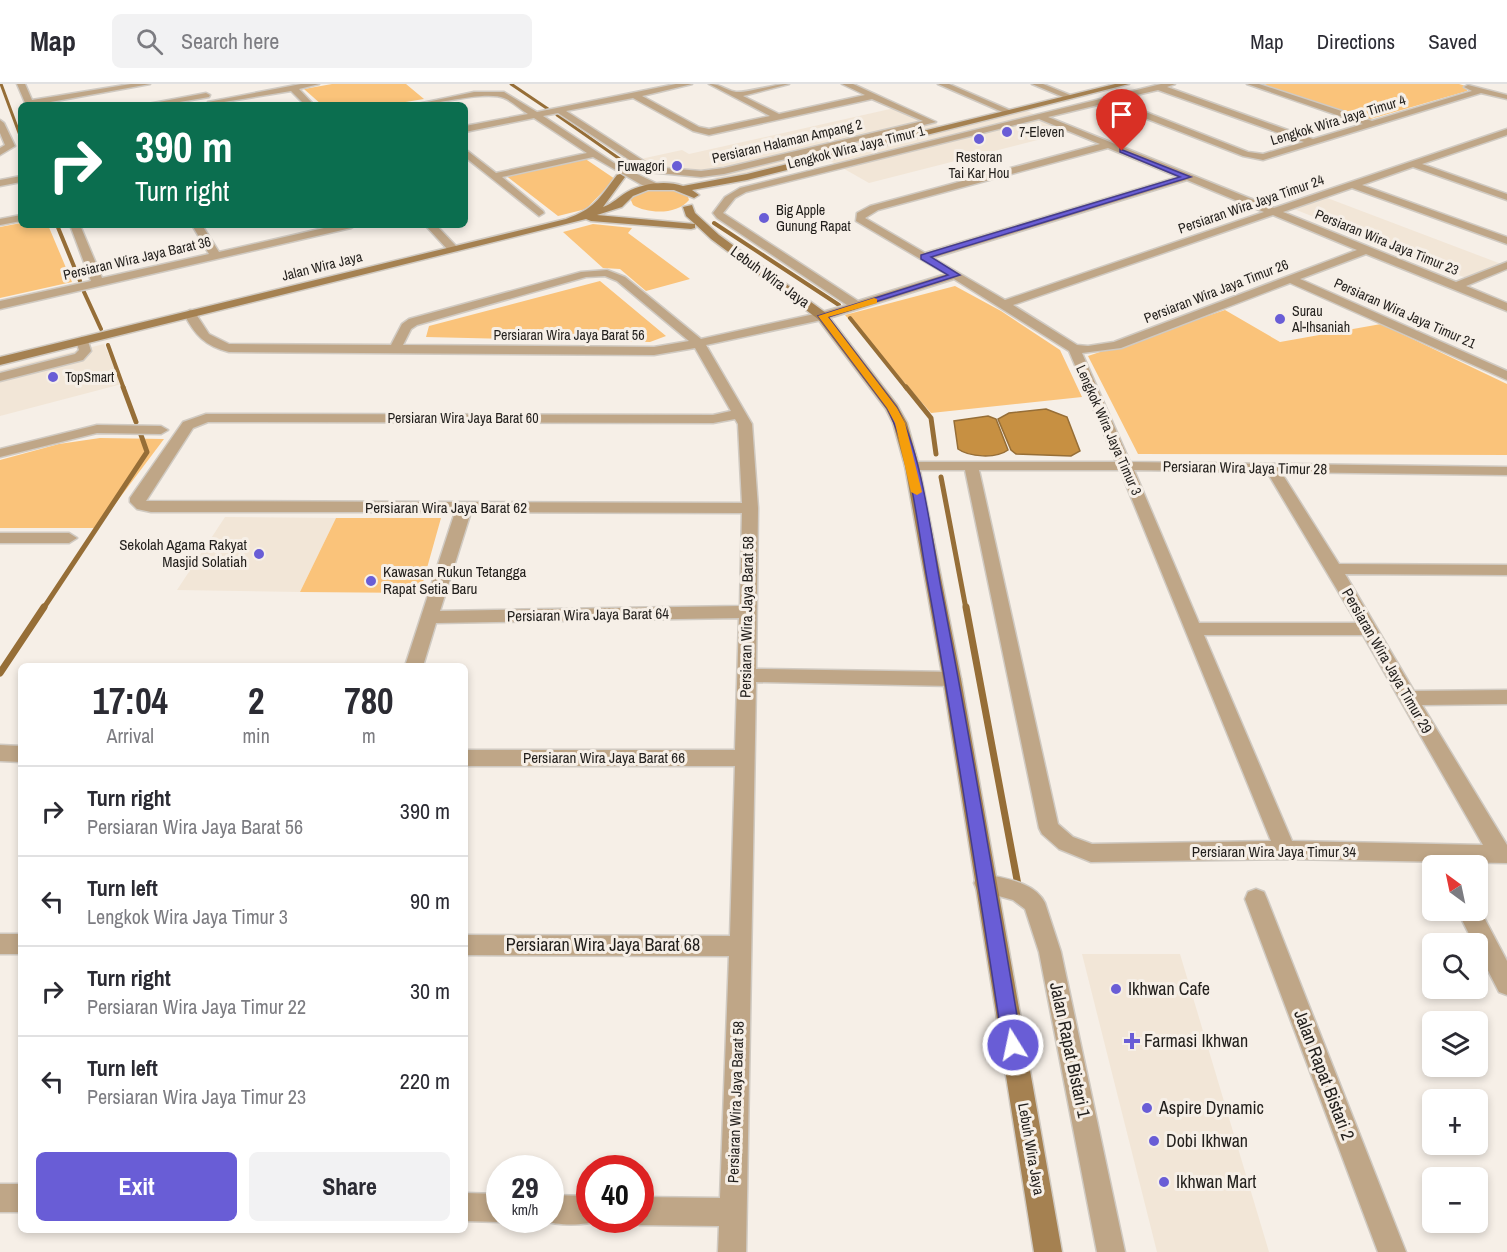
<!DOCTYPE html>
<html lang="en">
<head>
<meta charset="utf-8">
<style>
  body { margin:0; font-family:"Archivo Narrow",sans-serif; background:#f2f2f3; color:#2b2b33; height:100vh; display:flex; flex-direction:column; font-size:22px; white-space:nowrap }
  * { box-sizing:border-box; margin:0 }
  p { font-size:20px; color:#7c7c81 }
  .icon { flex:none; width:33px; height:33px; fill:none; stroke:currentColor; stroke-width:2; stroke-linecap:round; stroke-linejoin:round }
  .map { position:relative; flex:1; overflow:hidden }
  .panel { position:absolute; left:18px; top:579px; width:450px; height:570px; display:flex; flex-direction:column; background:#fff; border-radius:9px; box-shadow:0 3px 9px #0003 }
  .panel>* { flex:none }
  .hud { position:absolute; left:18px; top:18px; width:450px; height:126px; border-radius:9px; box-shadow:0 3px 9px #0003; background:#0b6e4f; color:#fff; overflow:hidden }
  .needle { width:39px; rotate:327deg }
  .fabs { position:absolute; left:1422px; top:771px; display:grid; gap:12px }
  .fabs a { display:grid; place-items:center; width:66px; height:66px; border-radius:9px; background:#fff; box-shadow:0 3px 9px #0003; font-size:30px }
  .speed { position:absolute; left:486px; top:1071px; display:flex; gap:12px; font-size:30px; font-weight:700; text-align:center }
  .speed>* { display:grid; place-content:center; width:78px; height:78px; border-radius:50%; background:#fff; box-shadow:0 3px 9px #0003; line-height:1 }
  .speed small { font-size:15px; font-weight:400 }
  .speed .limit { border:9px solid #d22; background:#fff; color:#111 }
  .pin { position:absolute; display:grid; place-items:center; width:51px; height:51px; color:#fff; margin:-62px -26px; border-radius:50% 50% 50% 0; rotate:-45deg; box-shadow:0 0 6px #0007 }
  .pin .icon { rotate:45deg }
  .me { position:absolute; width:66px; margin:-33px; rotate:350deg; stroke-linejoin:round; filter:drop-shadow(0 0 4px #0008) }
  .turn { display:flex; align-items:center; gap:21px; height:126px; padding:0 18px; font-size:27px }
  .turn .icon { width:78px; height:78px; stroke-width:2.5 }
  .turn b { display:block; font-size:42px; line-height:51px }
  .eta { display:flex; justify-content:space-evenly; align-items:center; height:102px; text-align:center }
  .eta b { font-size:36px; font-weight:700; line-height:42px }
  .primary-button { display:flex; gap:12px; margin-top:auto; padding:12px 18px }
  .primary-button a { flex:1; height:69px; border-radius:9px; background:#695dd6; color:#fff; font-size:24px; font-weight:700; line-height:69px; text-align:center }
  .primary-button a+a { background:#f2f2f3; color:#2b2b33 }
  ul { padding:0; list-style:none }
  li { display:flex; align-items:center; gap:18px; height:90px; padding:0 18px; border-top:2px solid #e1e1e2 }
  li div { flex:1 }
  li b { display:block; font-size:22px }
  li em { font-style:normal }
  header { display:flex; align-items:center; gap:36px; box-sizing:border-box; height:84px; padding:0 30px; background:#fff; border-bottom:2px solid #e1e1e2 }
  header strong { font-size:28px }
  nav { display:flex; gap:33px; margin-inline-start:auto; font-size:21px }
  .search { width:420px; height:54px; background:#f2f2f3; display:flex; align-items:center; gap:15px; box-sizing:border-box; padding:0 21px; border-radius:9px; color:#7c7c81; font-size:22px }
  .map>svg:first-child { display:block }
  .built { fill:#f2e6d7 }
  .green { fill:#fac37a }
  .water { fill:#c79042; stroke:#966e37; stroke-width:1.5 }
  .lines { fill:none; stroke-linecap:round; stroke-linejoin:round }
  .stream-far3 { stroke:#966e37; stroke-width:3 }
  .stream-far2 { stroke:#966e37; stroke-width:4 }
  .stream-far1 { stroke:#966e37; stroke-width:5 }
  .stream { stroke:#966e37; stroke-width:7 }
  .street-casing { stroke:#d0cac2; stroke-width:3 }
  .secondary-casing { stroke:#d0cac2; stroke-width:3 }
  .street { fill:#bfa687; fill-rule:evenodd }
  .secondary { fill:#a58151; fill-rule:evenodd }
  .route { fill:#695dd6; stroke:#443c8b; stroke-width:1.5 }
  .slow { fill:#f59e0b }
  .poi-dot { fill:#695dd6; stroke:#f6efe7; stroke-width:2 }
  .labels { text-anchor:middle; stroke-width:6; stroke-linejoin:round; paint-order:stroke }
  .far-street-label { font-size:14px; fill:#221f1c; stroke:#f6efe7 }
  .far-poi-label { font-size:14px; fill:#221f1c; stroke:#f6efe7; text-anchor:start }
  .street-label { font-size:15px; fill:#221f1c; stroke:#f6efe7 }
  .poi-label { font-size:15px; fill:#221f1c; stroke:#f6efe7; text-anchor:end }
  .near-street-label { font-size:18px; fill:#221f1c; stroke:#f6efe7 }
  .near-poi-label { font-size:18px; fill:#221f1c; stroke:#f6efe7; text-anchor:start }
</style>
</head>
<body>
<header>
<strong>Map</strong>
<div class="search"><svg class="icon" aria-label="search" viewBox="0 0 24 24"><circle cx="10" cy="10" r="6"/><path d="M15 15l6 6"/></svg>Search here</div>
<nav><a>Map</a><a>Directions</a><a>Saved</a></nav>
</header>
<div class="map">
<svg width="1507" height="1168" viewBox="0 0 1507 1168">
  <rect width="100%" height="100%" fill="#f6efe7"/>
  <path class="built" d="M899,23L945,44L1022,25L1073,47L869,99L825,74L722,95L701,90L651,86L636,76L682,66L689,70Z
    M1322,112L1504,181L1471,196L1289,123Z
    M104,260L122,300L0,332V286Z
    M225,433L336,434L300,508L177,506Z
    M1082,870H1180L1269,1168H1157Z"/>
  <path class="green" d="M332,0H406L424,15L387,21H322L304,5Z
    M1267,0H1459L1466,2L1467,7L1367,36L1263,1Z
    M584,74L615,95L586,125L558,132L505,91Z
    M647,105H673L687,110L689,116C677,131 648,130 633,121L630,114Z
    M21,139V141H48L72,198L0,214V143Z
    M593,140L632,144L628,149L690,195L646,207L620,185L603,184L563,148Z
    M600,197L666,252L650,258L426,253L429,242Z
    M955,202L1001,227L1060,266L1082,313L931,329L845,231Z
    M1225,226L1280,258L1381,240L1507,300V371L1138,370L1088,272Z
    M100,354L164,355L97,444H0V376L59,360Z
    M336,434H441L420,509L300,508Z"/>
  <path class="water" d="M1046,325L1067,333L1080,367L1071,372L1016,370L1011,366L998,335L1009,329Z
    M988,332L996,335L1008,366C996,375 969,373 958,365L954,337Z"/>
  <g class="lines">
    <path class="stream-far3" d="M1,0L21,54
      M511,0L548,25
      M557,31L634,85"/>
    <path class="stream-far2" d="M714,139L839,221
      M57,141L80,197
      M84,208L101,245
      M850,234L907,305
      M108,261L124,305"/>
    <path class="stream-far1" d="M123,303L136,338
      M906,303L931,334L936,370
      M941,393L966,525
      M43,525L147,368L141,351"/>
    <path class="stream" d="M966,523L1018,801
      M0,589L44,523"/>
    <defs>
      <path id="street" d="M17,0H25L32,16L131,0H150L34,21H26Z
        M301,0H319L299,5L314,21H305L291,7L212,20L208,18Z
        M676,0H692L642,12L699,43L709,45L770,32L709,0C721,0 727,7 736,8C748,9 773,0 789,0L743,12L779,30L865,11L842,0H853L936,38L724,90L701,93L648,88L558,29L543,32L614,79L662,102L657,105L642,101L593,73L502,93L543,127L544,129L539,132L465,73V65L496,89L587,69L534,34L465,48V42L528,30C520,25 512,17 504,14C486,6 436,21 413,21L474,8H504L537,28ZM633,14L693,47L709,51L872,15L923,37L724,84L701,87L653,83L566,27Z
        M938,0H949L1014,28L1007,30Z
        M1032,0H1043L1075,13L1068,15Z
        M1161,0H1175L1167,3L1313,55L1363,40L1247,0H1259L1372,37L1472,7L1464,3L1468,1L1507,11V15L1481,9L1263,76L1243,72L1106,19L1048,33L1274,124L1507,45V51L1422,80L1507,110V116L1413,83L1362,101L1507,153V160L1352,104L1283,128L1456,198L1507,178V185L1466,202L1507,219V227L1366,170L1300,195L1507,287V296L1290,199L1121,264L1082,269L1130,378L1507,383V391L1281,388L1339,480L1507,481V491L1345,490L1414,607L1507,606V620L1422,621L1507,761V779L1285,775L1091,778L1059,765L1042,750L1039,744L965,386H912L905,382L912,378H1116L1069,267L954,195L826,235L706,261L752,340L758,424L756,585L952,588L958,590L961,595L958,600L952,602L756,598L746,1168H718L719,1142L640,1141L630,1137L640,1136V1113L720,1114L729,872L465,871V851L730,852L735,682H465V666H735L739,534L436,539L423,582H405L455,428H151L137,425L130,418V414L183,338L206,330L713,331L731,327L695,264L654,271L229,268C205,262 195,251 184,230L190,226L194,227L209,250L229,260L391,261L402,240L409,235L581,188L607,186L625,193L701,255L819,229L847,221L717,134L713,129L725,113L740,104ZM1158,6L1304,58L1263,70L1248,68L1115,16ZM1039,35L1100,60L870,122L857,129L856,137L946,190L858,217L723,129L735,114L746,108ZM1108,64L1178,93L925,169L865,134L878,126ZM1187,96L1264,128L1005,216L933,174ZM1273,131L1357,166L1114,258L1088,262L1077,261L1013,221ZM605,192L617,197L689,257L654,263L403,261L411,245L417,241L586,193ZM735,335L738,340L742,419L146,417L193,344L208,338L713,339ZM979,386H1120L1271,757L1092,760L1073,753L1058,740ZM1134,386L1267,388L1357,539H1199ZM471,428L742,429L740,522L440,527ZM1204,551H1363L1483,761L1292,757Z
        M206,9L210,11L209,13L162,21H143Z
        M0,36L4,39L15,62L0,71V64L5,61L0,49Z
        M21,92V98L0,102V96Z
        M21,131V137L0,141V135Z
        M70,141H80L102,194L209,170L192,141H202L219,168L337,141H356L351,144L0,225V217L91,197Z
        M425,141H436L457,163V167H449Z
        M82,253L88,257L91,267L83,276L0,297V289L75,270L79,266L76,257Z
        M97,341L161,342L168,346L161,350L97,349L0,373V365Z
        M0,449H69L77,454L69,459H0Z
        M0,661L21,662V678L0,677Z
        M985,790C1006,795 1035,798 1045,819L1061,868L1125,1168H1097L1039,868L1025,825L1013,816L977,806L974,799L977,792Z
        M1256,805L1264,808L1267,815L1406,1168H1378L1245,815L1248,808Z
        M1478,822L1507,877V911L1499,908L1478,867V860H1474L1457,826H1478Z
        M0,850H21V870H0Z
        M0,1100H21V1128H0Z
        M465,1109L500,1110V1136H505L500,1138L465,1137Z
        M550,1111L590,1112V1136H600C584,1142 558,1142 542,1136H550Z"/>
      <path id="secondary" d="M1115,0H1129L747,96L692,106L699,111L694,114L674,106H648L633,112L622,123L597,131L695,140L686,132L683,123L692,121L695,129L719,151L826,229L897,321L907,339L919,382L961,595L1062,1168H1034L943,595L905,382L893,339L886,325L818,235L711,155L695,140V144L691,145L591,137L586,135L0,281V273L566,135C594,125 599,115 617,91L620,90L625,93L603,123C614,119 618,113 627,108C642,99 667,96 683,102L747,90Z"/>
    </defs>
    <use href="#street" class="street-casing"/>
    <use href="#secondary" class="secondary-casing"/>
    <use href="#street" class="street"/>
    <use href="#secondary" class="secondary"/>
  </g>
  <path class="route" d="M1120,65L1191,93L931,173L960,191L828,233L897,324C922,370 931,451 941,504C971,656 996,808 1022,961L1019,967L1013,970L1006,967L1003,961C979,807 956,653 928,500C918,448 911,369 887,324L818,232L948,191L921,175V171L1180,93L1120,68Z"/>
  <path class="slow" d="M874,214L877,215V219L828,233L897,324L905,339L922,408L917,411L911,408L895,339L887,324L818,232Z"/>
  <g class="poi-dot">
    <circle cx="1007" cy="48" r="6"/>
    <circle cx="979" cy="55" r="6"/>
    <circle cx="677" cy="82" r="6"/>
    <circle cx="764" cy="134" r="6"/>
    <circle cx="1280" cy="235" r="6"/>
    <circle cx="53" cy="293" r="6"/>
    <circle cx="259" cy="470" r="6"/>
    <circle cx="371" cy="497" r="6"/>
    <circle cx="1116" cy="905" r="6"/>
    <path d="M1129 948h6v6h6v6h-6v6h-6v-6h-6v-6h6z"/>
    <circle cx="1147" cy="1024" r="6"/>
    <circle cx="1154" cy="1057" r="6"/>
    <circle cx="1164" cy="1098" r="6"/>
  </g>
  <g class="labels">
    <g class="far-street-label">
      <text transform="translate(1338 36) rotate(-17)" y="5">Lengkok Wira Jaya Timur 4</text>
      <text transform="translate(787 57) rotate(-13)" y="5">Persiaran Halaman Ampang 2</text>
      <text transform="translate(856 63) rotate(-14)" y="5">Lengkok Wira Jaya Timur 1</text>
      <text transform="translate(1251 120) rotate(-19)" y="5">Persiaran Wira Jaya Timur 24</text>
      <text transform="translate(1387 158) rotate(22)" y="5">Persiaran Wira Jaya Timur 23</text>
      <text transform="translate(137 174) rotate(-13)" y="5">Persiaran Wira Jaya Barat 36</text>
      <text transform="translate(322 182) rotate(-14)" y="5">Jalan Wira Jaya</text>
      <text transform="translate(1216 207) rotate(-21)" y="5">Persiaran Wira Jaya Timur 26</text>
      <text transform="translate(1405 229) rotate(24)" y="5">Persiaran Wira Jaya Timur 21</text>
      <text x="569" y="256">Persiaran Wira Jaya Barat 56</text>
      <text x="463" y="339">Persiaran Wira Jaya Barat 60</text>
      <text transform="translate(1109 346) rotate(66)" y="5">Lengkok Wira Jaya Timur 3</text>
    </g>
    <g class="far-poi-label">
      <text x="1019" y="53">7-Eleven</text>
      <text x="979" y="78" text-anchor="middle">Restoran<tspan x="979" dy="16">Tai Kar Hou</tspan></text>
      <text x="665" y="87" text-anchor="end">Fuwagori</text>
      <text x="776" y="131">Big Apple<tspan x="776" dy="16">Gunung Rapat</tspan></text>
      <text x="1292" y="232">Surau<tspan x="1292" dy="16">Al-Ihsaniah</tspan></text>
      <text x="65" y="298">TopSmart</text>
    </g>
    <g class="street-label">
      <text transform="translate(770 193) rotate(36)" y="5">Lebuh Wira Jaya</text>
      <text transform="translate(1245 384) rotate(1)" y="5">Persiaran Wira Jaya Timur 28</text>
      <text x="446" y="429">Persiaran Wira Jaya Barat 62</text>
      <text transform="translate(588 531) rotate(-1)" y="5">Persiaran Wira Jaya Barat 64</text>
      <text transform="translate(747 533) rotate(-89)" y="5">Persiaran Wira Jaya Barat 58</text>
      <text transform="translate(1387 577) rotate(60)" y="5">Persiaran Wira Jaya Timur 29</text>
      <text x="604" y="679">Persiaran Wira Jaya Barat 66</text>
      <text x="1274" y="773">Persiaran Wira Jaya Timur 34</text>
      <text transform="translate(736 1018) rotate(-88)" y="5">Persiaran Wira Jaya Barat 58</text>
      <text transform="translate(1031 1065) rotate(80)" y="5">Lebuh Wira Jaya</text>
    </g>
    <g class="poi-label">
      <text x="247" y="466">Sekolah Agama Rakyat<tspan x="247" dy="17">Masjid Solatiah</tspan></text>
      <text x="383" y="493" text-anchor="start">Kawasan Rukun Tetangga<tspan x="383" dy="17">Rapat Setia Baru</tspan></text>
    </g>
    <g class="near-street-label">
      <text x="603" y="867">Persiaran Wira Jaya Barat 68</text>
      <text transform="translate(1070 966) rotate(78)" y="6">Jalan Rapat Bistari 1</text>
      <text transform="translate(1324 991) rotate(69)" y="6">Jalan Rapat Bistari 2</text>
    </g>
    <g class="near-poi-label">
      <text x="1128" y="911">Ikhwan Cafe</text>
      <text x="1144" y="963">Farmasi Ikhwan</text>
      <text x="1159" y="1030">Aspire Dynamic</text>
      <text x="1166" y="1063">Dobi Ikhwan</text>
      <text x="1176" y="1104">Ikhwan Mart</text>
    </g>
  </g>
</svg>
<div class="fabs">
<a><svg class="needle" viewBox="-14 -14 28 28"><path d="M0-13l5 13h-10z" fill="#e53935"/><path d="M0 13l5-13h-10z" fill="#7c7c81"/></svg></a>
<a><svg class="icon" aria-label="search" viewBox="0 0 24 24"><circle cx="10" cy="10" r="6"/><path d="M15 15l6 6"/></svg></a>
<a><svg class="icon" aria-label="layers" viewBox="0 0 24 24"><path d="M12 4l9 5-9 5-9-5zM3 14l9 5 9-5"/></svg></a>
<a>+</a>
<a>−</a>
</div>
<div class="speed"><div>29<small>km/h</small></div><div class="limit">40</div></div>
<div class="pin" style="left:1122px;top:67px;background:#d93025"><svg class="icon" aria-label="arrive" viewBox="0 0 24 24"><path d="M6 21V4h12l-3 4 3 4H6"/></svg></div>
<svg class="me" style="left:1013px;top:961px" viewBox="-20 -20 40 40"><circle r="17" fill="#695dd6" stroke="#fff" stroke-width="3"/><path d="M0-11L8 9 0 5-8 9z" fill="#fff"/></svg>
<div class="hud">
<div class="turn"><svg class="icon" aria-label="right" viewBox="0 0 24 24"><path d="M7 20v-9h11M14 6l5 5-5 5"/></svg><div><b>390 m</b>Turn right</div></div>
</div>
<section class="panel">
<div class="eta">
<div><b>17:04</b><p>Arrival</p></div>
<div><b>2</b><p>min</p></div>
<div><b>780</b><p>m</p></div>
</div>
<ul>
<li><svg class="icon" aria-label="right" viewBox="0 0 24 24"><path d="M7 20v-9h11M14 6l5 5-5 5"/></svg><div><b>Turn right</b><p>Persiaran Wira Jaya Barat 56</p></div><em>390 m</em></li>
<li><svg class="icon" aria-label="left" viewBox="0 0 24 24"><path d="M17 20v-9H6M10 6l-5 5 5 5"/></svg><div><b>Turn left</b><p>Lengkok Wira Jaya Timur 3</p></div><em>90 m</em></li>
<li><svg class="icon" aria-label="right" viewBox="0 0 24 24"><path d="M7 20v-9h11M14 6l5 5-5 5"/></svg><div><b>Turn right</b><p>Persiaran Wira Jaya Timur 22</p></div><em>30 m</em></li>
<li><svg class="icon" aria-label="left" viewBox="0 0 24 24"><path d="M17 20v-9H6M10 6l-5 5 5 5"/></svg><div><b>Turn left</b><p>Persiaran Wira Jaya Timur 23</p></div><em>220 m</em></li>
</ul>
<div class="primary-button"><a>Exit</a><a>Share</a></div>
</section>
</div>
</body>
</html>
